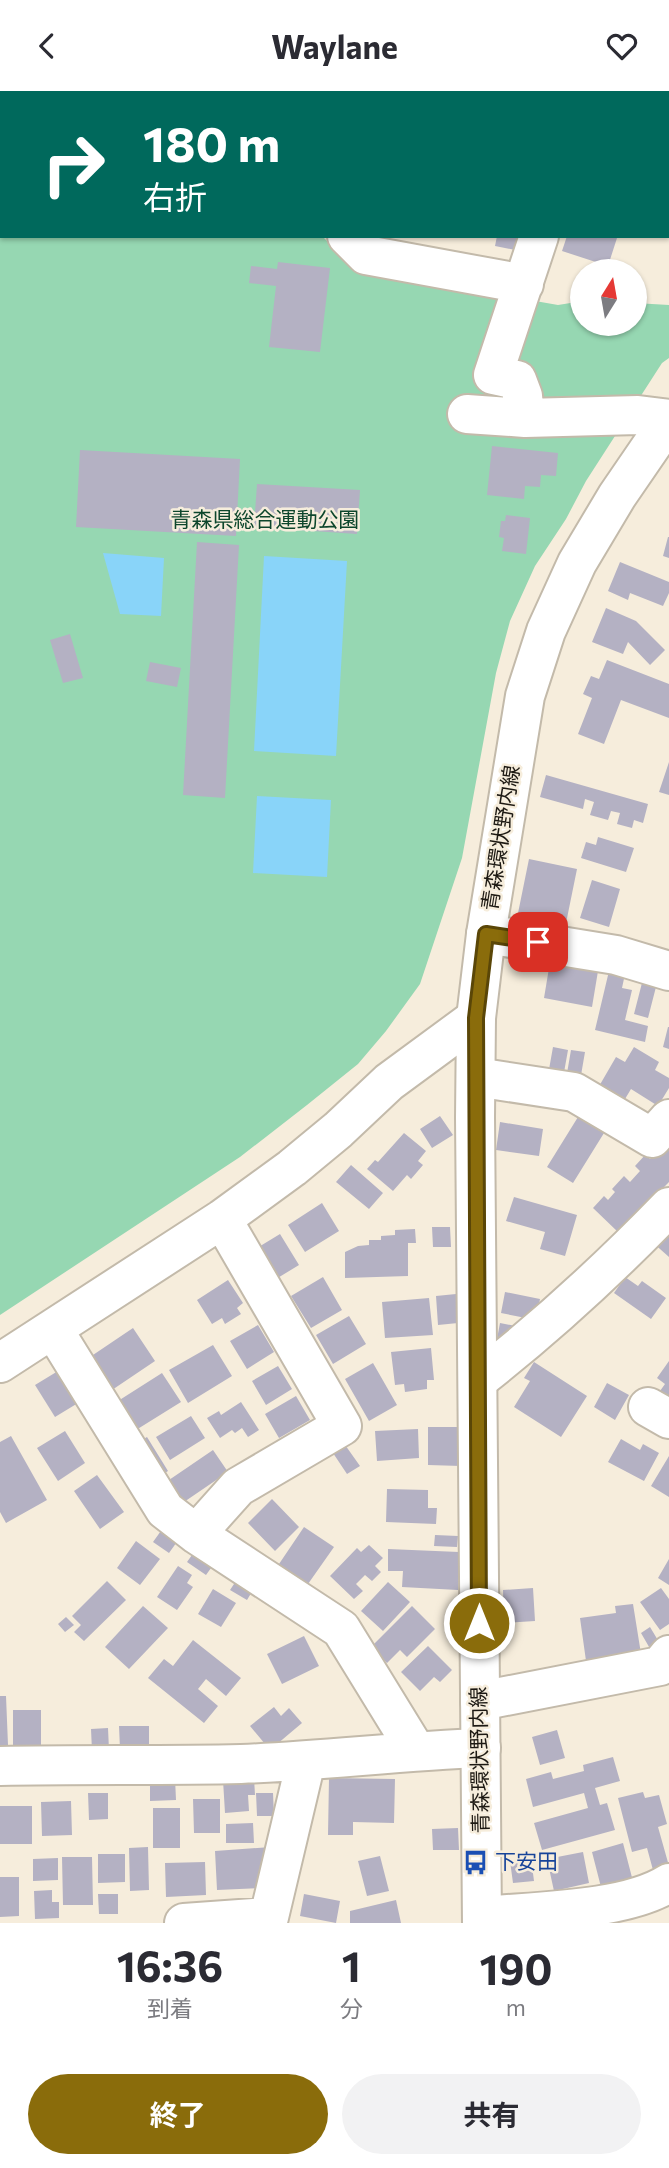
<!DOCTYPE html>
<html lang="ja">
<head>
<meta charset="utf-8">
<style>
  body { margin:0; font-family:Commissioner,"Noto Sans JP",sans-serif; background:#f2f2f3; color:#2b2b33; height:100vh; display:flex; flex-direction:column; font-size:26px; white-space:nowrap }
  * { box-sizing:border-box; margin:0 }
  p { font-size:23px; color:#7c7c81 }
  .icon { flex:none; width:38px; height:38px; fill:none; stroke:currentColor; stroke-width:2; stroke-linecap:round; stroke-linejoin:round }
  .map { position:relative; height:1832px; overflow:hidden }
  .side { display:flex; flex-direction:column; background:#fff; flex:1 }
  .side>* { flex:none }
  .guide { position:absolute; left:0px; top:0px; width:670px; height:147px; box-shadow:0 2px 5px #0004; background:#00695c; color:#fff; overflow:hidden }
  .needle { width:46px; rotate:11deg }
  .controls { position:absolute; left:570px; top:168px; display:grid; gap:14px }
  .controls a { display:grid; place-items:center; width:77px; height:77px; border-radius:50%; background:#fff; box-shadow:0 2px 5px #0004; font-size:35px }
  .pin { position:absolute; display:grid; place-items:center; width:60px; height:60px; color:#fff; margin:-30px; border-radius:14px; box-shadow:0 4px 10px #0006 }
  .me { position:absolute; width:77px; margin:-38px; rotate:0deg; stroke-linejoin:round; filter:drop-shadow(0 0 5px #0008) }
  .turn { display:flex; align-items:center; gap:24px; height:147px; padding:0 28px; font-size:32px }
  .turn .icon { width:91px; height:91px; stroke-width:2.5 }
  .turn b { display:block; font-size:49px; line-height:60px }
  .eta { display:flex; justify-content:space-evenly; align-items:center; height:119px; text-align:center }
  .eta b { font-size:42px; font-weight:700; line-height:49px }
  .action { display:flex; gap:14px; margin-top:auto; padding:14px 28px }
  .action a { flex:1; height:80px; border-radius:42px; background:#8a6c0b; color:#fff; font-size:28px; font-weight:700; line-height:80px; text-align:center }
  .action a+a { background:#f2f2f3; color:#2b2b33 }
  header { display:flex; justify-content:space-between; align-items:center; height:91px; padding:0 28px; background:#fff; font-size:32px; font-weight:700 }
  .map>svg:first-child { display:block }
  .green { fill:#96d7b2 }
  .water { fill:#89d4f9 }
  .building { fill:#b4b1c3 }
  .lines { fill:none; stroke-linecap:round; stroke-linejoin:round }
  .minor-casing { stroke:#c3baaa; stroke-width:42 }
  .major-casing { stroke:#c3baaa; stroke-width:42 }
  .minor { stroke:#fff; stroke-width:38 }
  .major { stroke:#fff; stroke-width:38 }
  .route-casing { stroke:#5a4607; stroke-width:18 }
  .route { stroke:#8a6c0b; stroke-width:12 }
  .labels { text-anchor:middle; stroke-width:5; stroke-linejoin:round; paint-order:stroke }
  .park-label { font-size:21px; fill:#0d462c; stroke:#f6eddc }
  .street-label { font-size:21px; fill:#1d1913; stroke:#f6eddc }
  .transit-label { font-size:21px; fill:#164399; stroke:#f6eddc; text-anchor:start }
</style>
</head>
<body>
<header><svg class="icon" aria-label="back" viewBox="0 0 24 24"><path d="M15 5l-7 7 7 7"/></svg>Waylane<svg class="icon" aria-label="heart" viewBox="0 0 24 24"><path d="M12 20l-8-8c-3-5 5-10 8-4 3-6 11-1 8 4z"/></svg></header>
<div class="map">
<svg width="669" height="1832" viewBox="0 0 669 1832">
  <rect width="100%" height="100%" fill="#f6eddc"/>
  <path class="green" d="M0,22L2,145H322L356,179L558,214L583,210V233H635V212L669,214V267L662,272L586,390L566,428L535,475L510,530L496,582L462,767L420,893L386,940L358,973L307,1014L240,1066L0,1224Z"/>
  <path class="water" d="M103,462L164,467L161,525L120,523Z
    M264,465L347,470L336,665L254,660Z
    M257,705L331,709L327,786L253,782Z"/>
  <path class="building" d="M497,145H523L520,160L495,155Z
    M567,145L617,147L608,175L562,160Z
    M278,171L330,177L320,261L269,256L276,195L249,192L251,175L277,178Z
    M492,355L558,362L556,385L541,384L540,396L525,395L524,408L487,404Z
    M80,359L240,368L236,445L76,436Z
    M257,393L360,399L357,443L254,436Z
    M506,424L530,427L526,463L502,460L504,447L499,446L501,430H505Z
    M668,446H669V467L663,465Z
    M197,451L239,454L225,707L183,704Z
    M620,471L669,491V502L663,515L630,502L628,509L608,500Z
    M606,517L636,530L665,559L650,574L628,551L623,563L592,551Z
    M70,543L83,587L63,592L50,549Z
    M607,569L669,593V627L621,609L604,653L578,643L592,607L583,603L591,585L599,588Z
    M150,571L181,577L177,596L146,590Z
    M669,671V704L659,701Z
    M546,684L648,713L643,732L634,729L632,737L617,733L620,722L611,720L608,729L590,724L594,711L585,708L583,718L540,706Z
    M598,746L634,757L626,781L581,767L586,751L596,754Z
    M529,768L577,778L564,842L516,832Z
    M592,789L620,798L609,836L580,827Z
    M550,871L598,880L592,916L544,907Z
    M609,880L625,883L622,897L632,899L625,929L648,935L645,951L595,939Z
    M643,888L657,892L648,927L634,923Z
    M668,936H669V958L663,956Z
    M553,956L568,959L563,987L548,984Z
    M634,956L659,971L655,979L669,987V997L658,1015L631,998L622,1013L598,997L616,966L625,971Z
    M571,959L585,961L580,990L566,988Z
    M440,1025L453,1044L432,1057L420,1038Z
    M578,1026L604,1042L573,1092L547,1076Z
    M500,1031L543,1038L539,1065L496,1059Z
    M669,1041V1091L619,1142L593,1117L604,1105L608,1109L615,1101L612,1098L624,1085L630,1091L640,1080L635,1075L646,1063L650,1068L661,1056Z
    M404,1042L426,1060L418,1070L423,1074L411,1088L407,1084L393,1100L367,1078L375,1069L378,1071Z
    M351,1074L383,1102L369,1118L336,1091Z
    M514,1106L577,1124L565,1165L540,1158L545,1141L506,1130Z
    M322,1112L339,1140L305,1161L288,1134Z
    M669,1130V1166L651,1150Z
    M432,1136H450L451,1156H433Z
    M415,1138L416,1152H408V1185L345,1187V1161L358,1155L369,1154V1149H381V1145L395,1144V1139Z
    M280,1143L299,1174L276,1188L257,1157Z
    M323,1186L342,1219L311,1237L291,1205Z
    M625,1186L638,1195L642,1190L666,1207L651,1228L614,1202Z
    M228,1189L243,1212L237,1217L241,1223L225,1233L222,1227L212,1233L197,1209Z
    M505,1201L540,1208L536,1229L501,1222Z
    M456,1203L458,1232L438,1234L436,1205Z
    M429,1207L433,1244L385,1247L382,1211Z
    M349,1225L366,1253L333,1273L316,1244Z
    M500,1232L521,1236L517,1253L497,1248Z
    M258,1234L274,1261L247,1278L230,1250Z
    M133,1237L155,1270L112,1299L90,1266Z
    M213,1254L232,1285L188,1312L169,1279Z
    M431,1257L434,1289H427V1298L405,1301L404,1293L395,1294L391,1261Z
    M669,1270V1306L660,1300L665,1293L657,1287Z
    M534,1271L587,1305L561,1346L514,1316L530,1290L524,1287Z
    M373,1272L397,1314L369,1330L345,1288Z
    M278,1275L292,1298L266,1314L252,1290Z
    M58,1280L78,1312L55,1326L35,1294Z
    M162,1282L181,1311L136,1339L118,1310Z
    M607,1292L629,1304L615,1329L594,1316Z
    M296,1305L310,1329L279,1347L265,1323Z
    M241,1311L259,1339L248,1346L242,1337L235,1342L232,1339L220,1347L207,1327L219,1320L221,1324Z
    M191,1325L205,1347L170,1369L156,1346Z
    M428,1336H461V1375L428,1374Z
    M418,1338L419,1367L377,1370L375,1340Z
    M65,1340L85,1372L58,1390L37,1357Z
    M11,1345L47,1409L6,1432L0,1421V1351Z
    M147,1346L168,1380L155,1388L133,1354Z
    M621,1348L640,1359L643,1353L659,1362L644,1390L608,1371Z
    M343,1351L360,1375L347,1383L331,1359Z
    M213,1359L228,1381L184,1411L169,1389Z
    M669,1365V1406L651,1395Z
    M97,1384L124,1421L100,1438L74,1400Z
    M387,1398L428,1399V1417H437L436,1433L386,1431Z
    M272,1408L299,1436L275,1460L248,1432Z
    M304,1436L334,1456L308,1493L279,1473Z
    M163,1437L179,1448L169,1462L153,1451Z
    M435,1444L458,1445L457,1456L434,1455Z
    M136,1450L160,1468L140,1494L117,1477Z
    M369,1454L383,1467L375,1475L381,1481L372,1490L365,1484L356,1493L363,1500L354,1508L330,1485L357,1457L361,1461Z
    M197,1457L216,1470L206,1484L187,1471Z
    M388,1458L459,1461L458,1499L402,1496L403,1480H388Z
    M669,1468V1494L658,1487Z
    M178,1475L192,1484L187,1492L193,1496L177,1519L157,1506Z
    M240,1484L256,1494L247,1509L230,1499Z
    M107,1490L126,1509L84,1550L74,1541L81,1534L72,1525Z
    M388,1491L410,1511L383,1540L361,1520Z
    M533,1497L535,1530L504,1532L503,1499Z
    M661,1497L669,1508V1533L660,1539L640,1511Z
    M213,1498L236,1512L221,1536L198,1523Z
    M633,1513L642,1569L587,1577L580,1527L616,1522L615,1515Z
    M143,1515L168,1537L129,1578L105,1556Z
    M412,1515L435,1538L407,1566L400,1559L387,1572L371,1556Z
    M66,1526L74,1534L65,1541L58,1533Z
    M650,1536L662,1556L652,1561L641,1542Z
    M304,1545L319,1575L282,1593L267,1563Z
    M193,1549L241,1587L226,1605L206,1588L198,1598L218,1615L204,1632L148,1587L164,1568L173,1575Z
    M428,1555L452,1579L440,1591L434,1586L420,1600L401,1581Z
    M0,1605H6L8,1654H0Z
    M274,1616L281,1625L289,1617L302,1632L270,1659L250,1635Z
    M13,1619H41V1662L13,1663Z
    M119,1635H149V1658H120Z
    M108,1637L109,1659L92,1660L91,1638Z
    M557,1639L565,1667L540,1674L532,1646Z
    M613,1666L620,1690L595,1697L600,1714L607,1712L615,1739L542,1759L534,1732L588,1717L584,1702L533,1716L526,1688L551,1681L553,1688L584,1680L583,1674Z
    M150,1687H175L176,1709L150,1710Z
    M254,1687L255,1704H248L249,1720L225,1722L223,1689Z
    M329,1687L395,1688L394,1732L353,1731V1744H328Z
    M643,1701L645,1707L659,1704L667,1733L658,1736L669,1775L653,1779L647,1757L632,1761L618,1707Z
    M88,1702H108V1728L89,1729Z
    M256,1702H273L274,1725H257Z
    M193,1708H220V1742H194Z
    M71,1710L72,1744L42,1745L41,1711Z
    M0,1715H32V1753H0Z
    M153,1717H180V1757H153Z
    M253,1732L254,1752H226V1733Z
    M458,1737L459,1759H433L432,1738Z
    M623,1752L635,1798L602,1800L592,1761Z
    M148,1756L149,1799L130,1800L129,1757Z
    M271,1756L260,1797L217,1799L215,1760Z
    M583,1761L589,1792L554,1800L547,1768Z
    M98,1763H125V1791L98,1792Z
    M380,1765L389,1800L367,1805L358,1770Z
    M62,1766H92L93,1814H63Z
    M58,1767V1789L33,1790V1768Z
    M531,1767L534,1790L513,1792L510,1770Z
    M205,1771L206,1804L166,1806L165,1772Z
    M0,1786H19V1825L0,1826Z
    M52,1799V1811H59V1827L35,1828L34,1800Z
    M98,1803H118V1823H99Z
    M304,1803L340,1810L336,1832L300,1825Z
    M396,1809L401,1832H350V1820Z"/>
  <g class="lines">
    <defs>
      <path id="minor" d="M171,2V0
        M587,2V0
        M0,5L2,6
        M347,145L366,164L524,193
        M467,323L525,327L638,324L669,328
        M525,327L523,305L517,289L493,284L539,145
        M486,843L616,864L669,880
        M476,986L574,1001L652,1047L669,1028
        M53,1238L165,1419L196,1443L341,1538L416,1660
        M0,1272L222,1128L292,1077L338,1039L389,991L476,927
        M478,1289C546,1236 609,1178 669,1116
        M648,1316L669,1328
        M196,1443L238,1396L342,1335L222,1128
        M480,1610L660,1575L669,1564
        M0,1675C80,1673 161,1675 241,1673C321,1670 401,1660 481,1657
        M482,1825C535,1820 625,1820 669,1792
        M184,1832L269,1826L306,1670"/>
      <path id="major" d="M482,1832L475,1026L476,927L486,843L525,605L546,540L577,472L617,405L669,329"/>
    </defs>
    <use href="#minor" class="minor-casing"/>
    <use href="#major" class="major-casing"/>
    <use href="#minor" class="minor"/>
    <use href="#major" class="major"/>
  </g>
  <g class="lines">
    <defs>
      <path id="route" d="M479,1532L476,927L486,843L538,851"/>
    </defs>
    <use href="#route" class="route-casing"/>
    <use href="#route" class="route"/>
  </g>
  <defs>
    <symbol id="bus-bare" viewBox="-9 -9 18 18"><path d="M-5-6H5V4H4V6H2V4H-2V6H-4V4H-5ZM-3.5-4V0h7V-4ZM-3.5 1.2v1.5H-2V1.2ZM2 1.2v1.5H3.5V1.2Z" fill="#1a4fb4" stroke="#f6eddc" stroke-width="2.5" paint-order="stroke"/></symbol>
  </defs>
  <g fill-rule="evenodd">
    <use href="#bus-bare" x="458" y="1754" width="35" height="35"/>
  </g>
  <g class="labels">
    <g class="park-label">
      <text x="265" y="436">青森県総合運動公園</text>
    </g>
    <g class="street-label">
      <text transform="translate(501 747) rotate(-81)" y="7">青森環状野内線</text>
      <text transform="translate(480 1669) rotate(-91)" y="7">青森環状野内線</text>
    </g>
    <g class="transit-label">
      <text x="495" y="1778">下安田</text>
    </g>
  </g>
</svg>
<div class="controls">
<a><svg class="needle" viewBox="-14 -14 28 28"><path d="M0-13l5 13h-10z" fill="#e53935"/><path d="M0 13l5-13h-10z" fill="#7c7c81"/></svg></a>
</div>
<div class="pin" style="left:538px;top:851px;background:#d93025"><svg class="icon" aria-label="arrive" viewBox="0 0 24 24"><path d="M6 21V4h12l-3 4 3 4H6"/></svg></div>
<svg class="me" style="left:479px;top:1532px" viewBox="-20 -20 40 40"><circle r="17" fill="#8a6c0b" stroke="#fff" stroke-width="3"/><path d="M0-11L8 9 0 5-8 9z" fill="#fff"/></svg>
<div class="guide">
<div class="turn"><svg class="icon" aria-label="right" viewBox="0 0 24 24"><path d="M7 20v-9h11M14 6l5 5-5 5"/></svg><div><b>180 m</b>右折</div></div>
</div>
</div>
<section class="side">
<div class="eta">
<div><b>16:36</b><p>到着</p></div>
<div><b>1</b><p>分</p></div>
<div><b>190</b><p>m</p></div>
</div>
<div class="action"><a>終了</a><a>共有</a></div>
</section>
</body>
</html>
